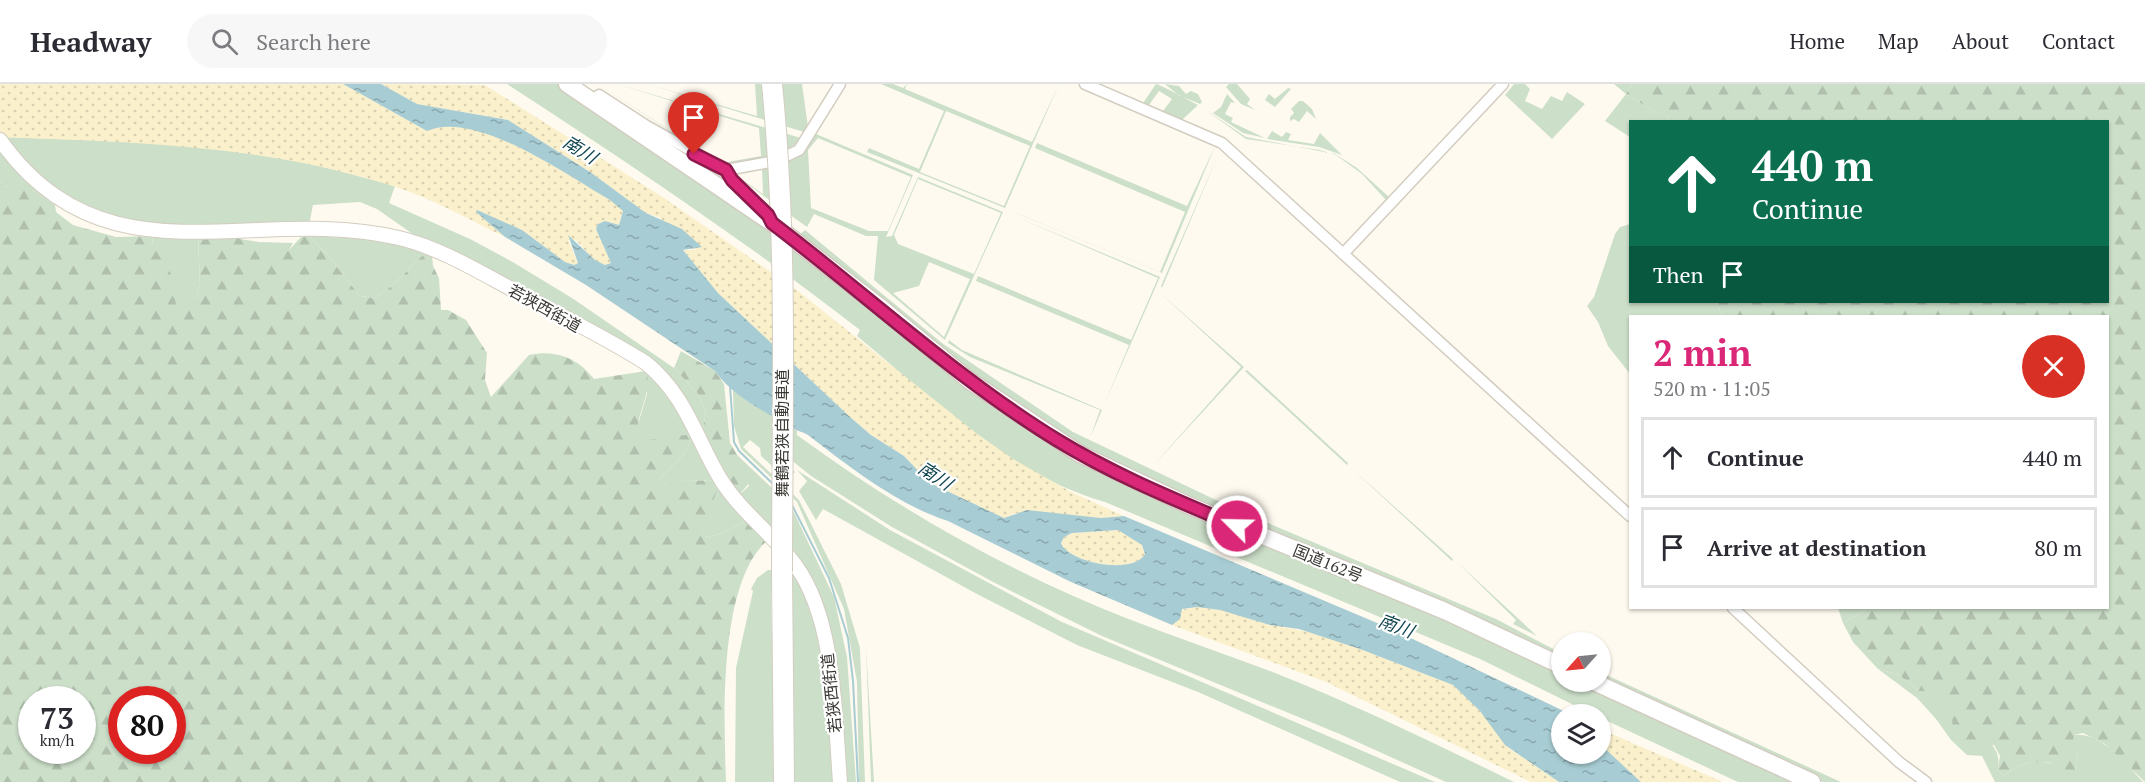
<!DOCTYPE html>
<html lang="en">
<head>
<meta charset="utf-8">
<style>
  body { margin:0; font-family:"PT Serif","Noto Sans JP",serif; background:#f7f7f7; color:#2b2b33; height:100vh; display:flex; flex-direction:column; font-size:22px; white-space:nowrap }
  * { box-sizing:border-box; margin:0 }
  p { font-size:20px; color:#7c7c81 }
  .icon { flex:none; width:33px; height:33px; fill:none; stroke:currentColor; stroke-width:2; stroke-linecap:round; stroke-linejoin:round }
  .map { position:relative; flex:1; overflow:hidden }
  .panel { position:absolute; left:1629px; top:231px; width:480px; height:294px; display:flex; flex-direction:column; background:#fff; border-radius:0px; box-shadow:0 2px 4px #0004 }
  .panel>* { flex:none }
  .hud { position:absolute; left:1629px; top:36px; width:480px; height:183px; border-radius:0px; box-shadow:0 2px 4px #0004; background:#0b6e4f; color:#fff; overflow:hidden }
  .needle { width:39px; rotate:243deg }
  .controls { position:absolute; left:1551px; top:548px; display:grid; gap:12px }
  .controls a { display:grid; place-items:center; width:60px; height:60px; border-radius:50%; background:#fff; box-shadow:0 2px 4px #0004; font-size:30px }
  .speed { position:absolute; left:18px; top:602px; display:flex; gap:12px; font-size:30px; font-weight:700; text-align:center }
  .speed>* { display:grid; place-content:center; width:78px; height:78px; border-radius:50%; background:#fff; box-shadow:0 2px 4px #0004; line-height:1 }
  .speed small { font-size:15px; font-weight:400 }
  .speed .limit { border:9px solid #d22; background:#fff; color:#111 }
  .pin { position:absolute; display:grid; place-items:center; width:51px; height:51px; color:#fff; margin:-62px -26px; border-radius:50% 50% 50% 0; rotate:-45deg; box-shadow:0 0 6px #0007 }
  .pin .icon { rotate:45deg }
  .me { position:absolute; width:66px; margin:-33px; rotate:293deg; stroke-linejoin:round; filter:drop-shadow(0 0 4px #0008) }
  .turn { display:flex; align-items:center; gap:21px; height:126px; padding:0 24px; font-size:27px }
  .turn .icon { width:78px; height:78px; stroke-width:2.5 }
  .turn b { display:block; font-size:42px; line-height:51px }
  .then { display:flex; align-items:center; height:57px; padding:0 24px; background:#0003; gap:12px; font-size:22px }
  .round { display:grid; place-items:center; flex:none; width:63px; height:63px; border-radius:32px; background:#f7f7f7 }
  .headline { display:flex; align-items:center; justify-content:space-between; height:102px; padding:0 24px }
  h1 { font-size:36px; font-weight:700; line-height:45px; color:#db2777 }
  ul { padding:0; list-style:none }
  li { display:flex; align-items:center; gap:18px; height:81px; margin:0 12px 9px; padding:0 12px; border:3px solid #e1e1e2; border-radius:0px }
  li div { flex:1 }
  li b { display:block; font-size:22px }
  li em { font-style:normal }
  header { display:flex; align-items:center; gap:36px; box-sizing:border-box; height:84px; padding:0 30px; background:#fff; border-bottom:2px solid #e1e1e2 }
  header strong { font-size:28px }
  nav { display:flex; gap:33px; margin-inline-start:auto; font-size:21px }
  .search { width:420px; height:54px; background:#f7f7f7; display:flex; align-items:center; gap:15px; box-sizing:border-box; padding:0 21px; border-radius:33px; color:#7c7c81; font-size:22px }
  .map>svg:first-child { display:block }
  .green { fill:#ccdfc9; fill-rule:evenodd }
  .forest { fill:url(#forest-firs); fill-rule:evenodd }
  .sand { fill:url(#sand-dots) }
  .water { fill:url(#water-ripples); fill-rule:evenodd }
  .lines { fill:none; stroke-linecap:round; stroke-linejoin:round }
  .stream { stroke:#a7ccd3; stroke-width:2 }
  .minor-casing { stroke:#d3cdc1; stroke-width:13 }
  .tertiary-casing { stroke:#d3cdc1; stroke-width:16 }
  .trunk-casing { stroke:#d3cdc1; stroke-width:19 }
  .motorway-casing { stroke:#d3cdc1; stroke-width:22 }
  .minor { stroke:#fff; stroke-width:10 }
  .tertiary { stroke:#fff; stroke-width:14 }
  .trunk { stroke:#fff; stroke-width:16 }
  .motorway { stroke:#fff; stroke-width:20 }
  .motorway-bridge-casing { stroke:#d3cdc1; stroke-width:22; stroke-linecap:butt }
  .motorway-bridge { stroke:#fff; stroke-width:20 }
  .route-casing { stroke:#8e194d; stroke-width:15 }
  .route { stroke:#db2777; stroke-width:10 }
  .labels { text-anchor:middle; stroke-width:4.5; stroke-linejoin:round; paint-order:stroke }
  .street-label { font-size:16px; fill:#3a3833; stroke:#fff }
  .water-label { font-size:18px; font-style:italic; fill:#0f454f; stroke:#fff }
</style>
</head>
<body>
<header>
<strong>Headway</strong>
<div class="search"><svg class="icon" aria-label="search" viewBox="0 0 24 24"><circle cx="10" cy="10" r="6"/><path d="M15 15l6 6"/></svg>Search here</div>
<nav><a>Home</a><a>Map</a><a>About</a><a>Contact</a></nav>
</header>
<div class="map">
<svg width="2145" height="698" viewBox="0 0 2145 698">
  <defs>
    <pattern id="forest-firs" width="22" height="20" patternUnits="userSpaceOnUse" patternTransform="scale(1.5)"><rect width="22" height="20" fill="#ccdfc9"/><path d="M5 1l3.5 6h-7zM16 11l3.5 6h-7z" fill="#b0c0ad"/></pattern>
    <pattern id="sand-dots" width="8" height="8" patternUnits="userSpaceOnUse" patternTransform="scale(1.5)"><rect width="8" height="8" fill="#faf0cb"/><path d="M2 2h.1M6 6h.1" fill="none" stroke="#d7cfaf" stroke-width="1.8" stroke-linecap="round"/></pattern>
    <pattern id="water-ripples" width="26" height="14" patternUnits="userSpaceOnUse" patternTransform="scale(1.5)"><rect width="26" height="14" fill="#a7ccd3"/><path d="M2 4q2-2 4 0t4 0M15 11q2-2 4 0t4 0" fill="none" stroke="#89a7ac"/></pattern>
  </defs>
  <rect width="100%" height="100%" fill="#fffaef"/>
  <path class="green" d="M507,0H560L733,116L1007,329L1561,587L1562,597H1583L1801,698H1738L1601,634L1600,630H1592L1480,575L1105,418C1009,391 932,314 857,252L860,246C747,158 627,78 507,0Z
    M597,0L722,79L761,72L759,44L617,0L801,54C786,74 750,76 728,82L722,80Z
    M647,0L757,32L755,0H802L808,43L804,48Z
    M881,0H893L903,4L907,0L905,5L1032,58L1059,0L1005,124L867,68L869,64L919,85L944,27ZM946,27L1030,62L1004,122L920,88Z
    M1156,0C1159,0 1192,18 1198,21L1182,36L1124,11L1143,19ZM1159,7L1172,15L1163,27L1149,21Z
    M1165,0L1179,2L1186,10L1191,7L1198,10L1202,18L1200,20L1178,11Z
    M1229,0H1237L1250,15L1247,20L1255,26L1241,20L1226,3Z
    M1514,0H1525L1530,5L1525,17L1542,25L1551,12L1562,17L1567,8L1585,20L1552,55L1505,11Z
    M1614,0H1632L1626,10L1658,30H1665L1670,37L1630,38V53L1605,37L1626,10Z
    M1288,4L1291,5L1275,23L1265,16L1269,10L1275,15Z
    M1227,10L1235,19L1231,18L1225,30L1233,34L1231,38L1265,54L1243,49L1213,29L1221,23Z
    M1299,17H1303L1312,25L1316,35L1307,27L1299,38L1294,35L1290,37V33L1294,29L1291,25Z
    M1203,24L1246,53L1335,70L1357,84L1389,113L1386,116L1362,90L1336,71L1320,66L1246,55Z
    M1272,47L1282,53L1286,48L1291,50L1288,56L1314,60L1320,49L1342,71L1319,63L1267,55Z
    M816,50L913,91L886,153L892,152L918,93L1003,128L945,256L874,196L878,152H866L814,130L807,143L736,92L737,89C775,81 794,86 816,50ZM818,54L911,93L888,147H869L811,124L808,66ZM762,85L763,110L737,92L738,90ZM918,95L1001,129L974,190L898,160L894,151ZM929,178L970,195L944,253L893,209L919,202Z
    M0,53C89,56 182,58 270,72C313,79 354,91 395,102L389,119L470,155L511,177L572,214L674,284L698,310L706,328L702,349C687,315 674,296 645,272L417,153L377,125L360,118L313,121L309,141L184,142L130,138L75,118L55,121L32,106H11L0,98Z
    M1037,59L1187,122L1216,60L1162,189L1009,126L1160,188L1185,128L1035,64Z
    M1219,69L1162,204L1161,202Z
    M1007,129L1160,193L1104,321L1129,261L976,197L978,192L1131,256L1158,194Z
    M1630,136V218H1716L1722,232H1630V290L1608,262L1598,238L1587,222L1594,213L1615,150L1620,143L1630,140Z
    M805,146L942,259L1073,348L1237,426L1496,535L1561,569V577L1125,388L1011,321L797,153Z
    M153,152H198L200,201L197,212L176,222L152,162Z
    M309,152L383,156L426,168C408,185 396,201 375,214L360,212L326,169Z
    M259,158L293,159L289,166L274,174Z
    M1159,208L1244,283L1152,383L1241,283Z
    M949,256L962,266L1102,326L1090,354L1100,326L970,273L948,259Z
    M1247,286L1348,379L1347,381L1245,287Z
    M646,287L663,303L692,351L640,358L636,347L647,310Z
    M733,306L797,347V351C898,425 1009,488 1126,534C1175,553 1225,570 1275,589C1356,621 1436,660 1514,698H1446L1342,651L1102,552L995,499L892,443L811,392L779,366L775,372L795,388L788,396L761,372L760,364L750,356L743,363L799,416L841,500L860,564L865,698H859L857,598L844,525L797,418L741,365L734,342Z
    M693,353L715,397L685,396L663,404L659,395L684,370Z
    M734,368L791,422L834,513L847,573L856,698H845L825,528L815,503L739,411L749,402Z
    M1350,383L1453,475L1452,477Z
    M797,386L890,446L1062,538L1435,698H1400L1198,608L1077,561L975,509L823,425L816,436L799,407L807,397Z
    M719,402L747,436L721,450L707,453L700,445Z
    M1457,478L1537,552L1513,540L1516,536Z
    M789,485L792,486L810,521L820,561L835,698H794Z
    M768,486H773L771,513L775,698H735L736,584L753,507L751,505L757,494Z
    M1838,524H1869L1843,539Z
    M866,563L874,698H871Z
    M1878,585L1899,591L1919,607L1932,606L1953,626L1955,638C1976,650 2003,657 1998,685L2003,693C2029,670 2046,677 2076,688L2078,670L2069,664L2068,659L2074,651C2101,647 2126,680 2143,698H1995L1982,672L1967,671L1951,656L1936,635L1917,614Z
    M1600,588L1841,698H1823L1601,596Z"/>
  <path class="forest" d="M1632,0H2145V698L2105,660L2083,649L2074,651L2073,656L2068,659L2069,663L2078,670L2076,688L2069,692L2054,690L2051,679C2030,676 2019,679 2003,693L1998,685L2000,672L1994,661C1980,664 1961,661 1952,649C1953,621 1953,626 1932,607H1919L1899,591L1878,585L1853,558L1843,539L1869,524H2108V232H1722L1716,218H2108V38L1670,37L1665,30H1658L1626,10Z
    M0,98L11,106H32L55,121L56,128L73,141L116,153L153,152L152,162C172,186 173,190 176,221L197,212L200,201L198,152H238L240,155L259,158L274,173L289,166L301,153L309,152L326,169L360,212L375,214C396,201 408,185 426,168L432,171L433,182L439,194L441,226H448L466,236L487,269L485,296L491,313L529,271C556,265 578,274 594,295L646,287C654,312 631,333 640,357L686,351L693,353L684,370L659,395L663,403L685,396L715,397L719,402L701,446L707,453L721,450L747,436L767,457C718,500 724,636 726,698H0ZM32,615H82V666H32ZM122,615H172V666H122Z
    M681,267L715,287L724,300L730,359L752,396L739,411L702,349L706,328L698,310L674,284Z"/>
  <path class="sand" d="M0,0H343L427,47C476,25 567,91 610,116L623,126L619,141L605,137L598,140L596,145L611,179L605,181L595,177L576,156H568L578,179L574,181L565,178L522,146L476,128L505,153C469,136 432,114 393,102C267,61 131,58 0,53Z
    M381,0L485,1L661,112L798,207L976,349L1013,375L1071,408L1124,432L1101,434L1016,429L1004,434L930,399L904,372L871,351L850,333L718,209L683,166H696L659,133L646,129L590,88L508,36L417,20Z
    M1118,446L1142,461L1145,470C1133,492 1067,478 1061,459L1064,453L1072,449Z
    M1197,523L1227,527L1270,541L1310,548L1360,565L1453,601L1480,627L1510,665L1559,698H1531L1326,598L1172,541L1180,532L1179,526Z
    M1600,645L1723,698H1641L1601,662Z"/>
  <path class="water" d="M343,0H381L417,20L508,36L590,88L646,129L682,145L702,163L683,166L718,209L850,333L871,351L904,372L930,399L1004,434L1027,426L1101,434L1124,432L1396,547L1570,630H1562V669H1600L1601,661L1641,698H1559L1505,661L1480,627L1453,601L1360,565L1299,545L1270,541L1220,526L1197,523L1182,525L1180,535L1172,541L1071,498L948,437C896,420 851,384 808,351C803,348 797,347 792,344C766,328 732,312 715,287L586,201L505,153L476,128L477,126L522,146L565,178L574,181L578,179L568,151L595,176L605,181L611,179L596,145L598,140L605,137L619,141L623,127L610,116C568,92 475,25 427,47ZM1118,446L1142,461L1145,470C1133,492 1067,478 1061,459L1064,453L1072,449Z"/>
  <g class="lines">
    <path class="stream" d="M730,302L734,358L739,367L773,400
      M790,417L829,494L848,554L853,597L858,698"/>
    <defs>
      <path id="minor" d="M1085,0L1222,59L1630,432
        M592,16L599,11L645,41L726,86L776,77L799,66L840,0
        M726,86L732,96L761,124
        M1343,170L1503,0
        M1733,524L1899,678L1926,698"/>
      <path id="tertiary" d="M0,56C106,205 253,119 399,154C441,164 481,189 519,209C561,232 605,253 646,279C687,313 695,353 721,396C742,429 774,451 796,482C835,535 835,634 840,698"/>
      <path id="trunk" d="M567,0L772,139L879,222L970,297L1080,370L1188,421L1445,527L1562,582
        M1592,597L1812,698"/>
      <path id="motorway" d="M782,488L784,698"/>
    </defs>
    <use href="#minor" class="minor-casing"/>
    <use href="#tertiary" class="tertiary-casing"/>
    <use href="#trunk" class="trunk-casing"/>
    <use href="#motorway" class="motorway-casing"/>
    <use href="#minor" class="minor"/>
    <use href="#tertiary" class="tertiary"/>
    <use href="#trunk" class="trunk"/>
    <use href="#motorway" class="motorway"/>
    <defs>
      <path id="motorway-bridge" d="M772,0C788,162 782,326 782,488"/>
    </defs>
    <use href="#motorway-bridge" class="motorway-bridge-casing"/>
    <use href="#motorway-bridge" class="motorway-bridge"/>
  </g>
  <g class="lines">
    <defs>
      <path id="route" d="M694,70L726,86L732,96L768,131L772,139C867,211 956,294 1057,356C1114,391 1176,416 1237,442"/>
    </defs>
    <use href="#route" class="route-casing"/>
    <use href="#route" class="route"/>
  </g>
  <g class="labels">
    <g class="street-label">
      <text transform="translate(545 224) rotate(29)" y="6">若狭西街道</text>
      <text transform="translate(782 349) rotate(-90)" y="6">舞鶴若狭自動車道</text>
      <text transform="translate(1328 479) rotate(22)" y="6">国道162号</text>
      <text transform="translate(831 609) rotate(-96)" y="6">若狭西街道</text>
    </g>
    <g class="water-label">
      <text transform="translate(580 66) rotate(32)" y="6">南川</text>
      <text transform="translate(935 392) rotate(33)" y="6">南川</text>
      <text transform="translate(1396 542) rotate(21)" y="6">南川</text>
    </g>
  </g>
</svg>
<div class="controls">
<a><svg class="needle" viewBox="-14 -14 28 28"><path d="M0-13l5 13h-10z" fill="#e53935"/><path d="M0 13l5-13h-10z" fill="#7c7c81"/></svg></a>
<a><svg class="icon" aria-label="layers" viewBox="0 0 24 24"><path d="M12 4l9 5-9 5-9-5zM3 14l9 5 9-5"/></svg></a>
</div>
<div class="speed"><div>73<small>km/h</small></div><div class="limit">80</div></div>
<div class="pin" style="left:694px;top:70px;background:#d93025"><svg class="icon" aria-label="arrive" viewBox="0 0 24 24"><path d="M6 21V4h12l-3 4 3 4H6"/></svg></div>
<svg class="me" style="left:1237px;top:442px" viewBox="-20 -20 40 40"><circle r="17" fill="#db2777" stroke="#fff" stroke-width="3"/><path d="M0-11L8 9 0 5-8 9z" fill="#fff"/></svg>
<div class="hud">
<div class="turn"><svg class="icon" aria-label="ahead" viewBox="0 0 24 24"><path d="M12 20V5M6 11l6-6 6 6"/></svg><div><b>440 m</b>Continue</div></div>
<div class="then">Then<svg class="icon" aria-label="arrive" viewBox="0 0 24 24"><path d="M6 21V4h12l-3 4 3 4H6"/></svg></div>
</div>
<section class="panel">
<div class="headline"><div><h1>2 min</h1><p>520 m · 11:05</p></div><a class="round" style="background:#d93025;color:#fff"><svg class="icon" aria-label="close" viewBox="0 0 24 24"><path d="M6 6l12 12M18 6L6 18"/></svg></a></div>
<ul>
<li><svg class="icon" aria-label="ahead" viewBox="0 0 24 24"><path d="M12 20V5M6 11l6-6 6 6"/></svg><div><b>Continue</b></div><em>440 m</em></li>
<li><svg class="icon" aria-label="arrive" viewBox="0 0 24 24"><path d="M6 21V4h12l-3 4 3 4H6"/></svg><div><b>Arrive at destination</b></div><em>80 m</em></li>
</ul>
</section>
</div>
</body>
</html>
